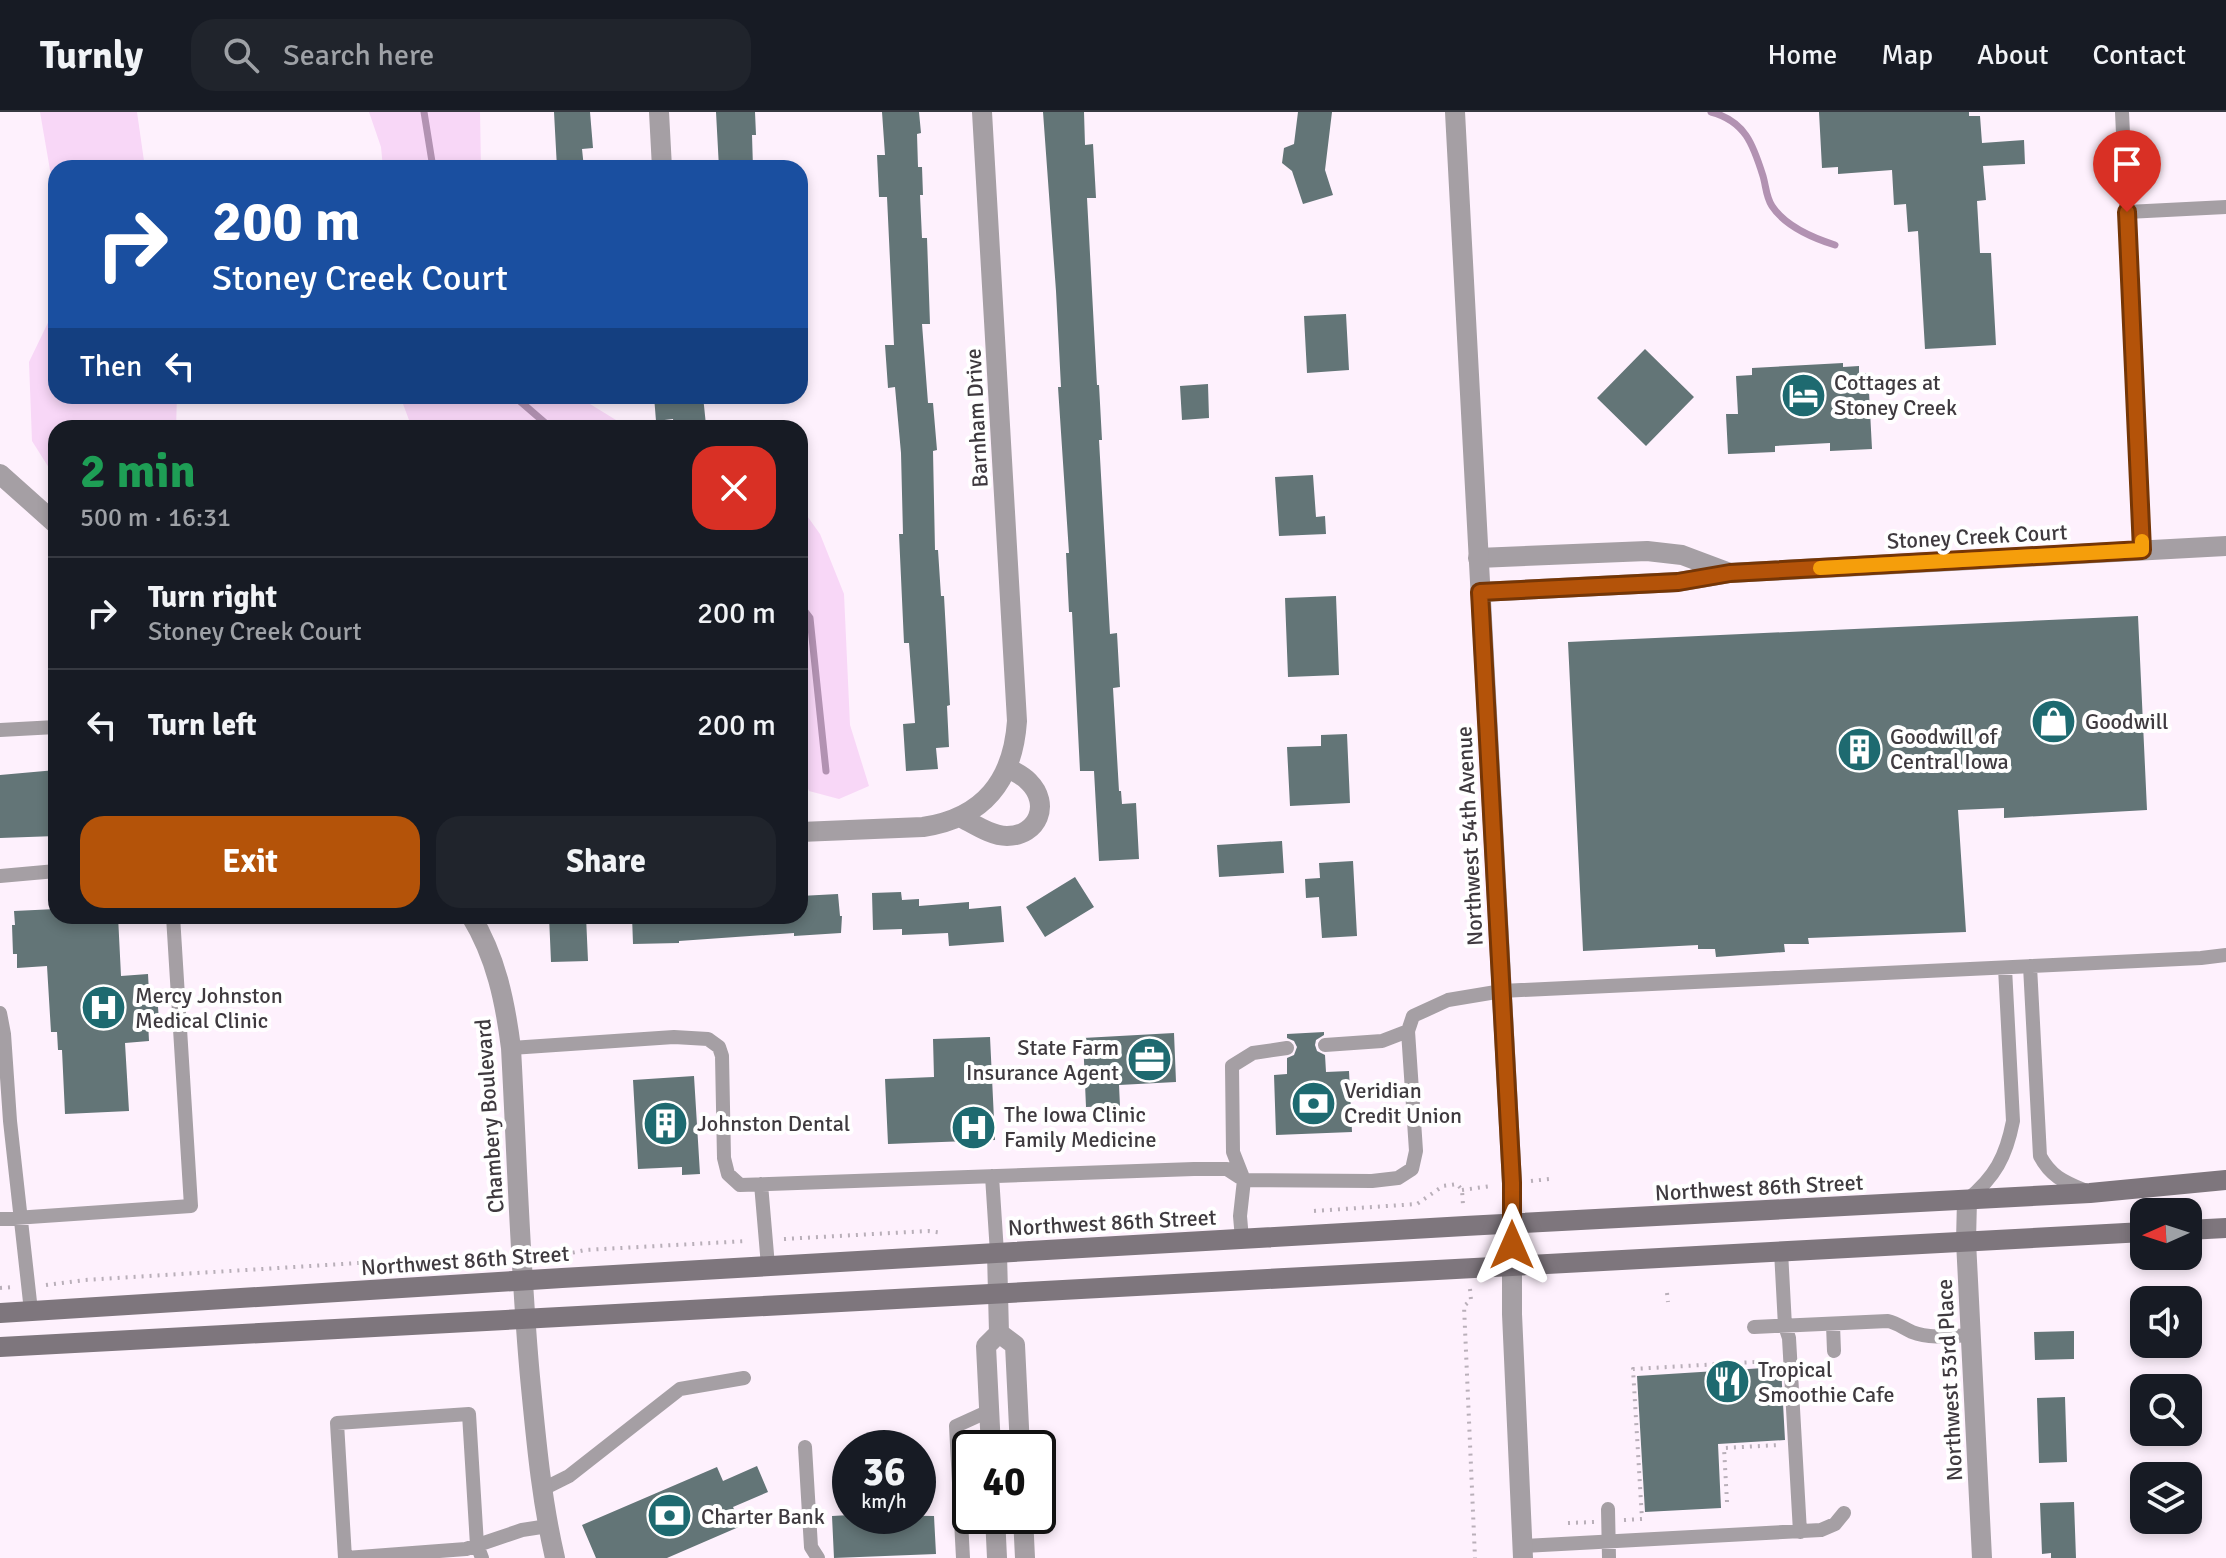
<!DOCTYPE html>
<html lang="en">
<head>
<meta charset="utf-8">
<style>
  body { margin:0; font-family:Signika,sans-serif; background:#20242c; color:#f1f3f6; height:100vh; display:flex; flex-direction:column; font-size:30px; white-space:nowrap }
  * { box-sizing:border-box; margin:0 }
  p { font-size:26px; color:#9ea1a6 }
  .icon { flex:none; width:44px; height:44px; fill:none; stroke:currentColor; stroke-width:2; stroke-linecap:round; stroke-linejoin:round }
  .map { position:relative; flex:1; overflow:hidden }
  .side { position:absolute; left:48px; top:308px; width:760px; height:504px; display:flex; flex-direction:column; background:#171b24; border-radius:24px; box-shadow:0 4px 12px #0003 }
  .side>* { flex:none }
  .hud { position:absolute; left:48px; top:48px; width:760px; height:244px; border-radius:24px; box-shadow:0 4px 12px #0003; background:#1a4fa0; color:#fff; overflow:hidden }
  .needle { width:52px; rotate:267deg }
  .buttons { position:absolute; left:2130px; top:1086px; display:grid; gap:16px }
  .buttons a { display:grid; place-items:center; width:72px; height:72px; border-radius:16px; background:#171b24; box-shadow:0 4px 12px #0003; font-size:40px }
  .speed { position:absolute; left:832px; top:1318px; display:flex; gap:16px; font-size:40px; font-weight:700; text-align:center }
  .speed>* { display:grid; place-content:center; width:104px; height:104px; border-radius:50%; background:#171b24; box-shadow:0 4px 12px #0003; line-height:1 }
  .speed small { font-size:20px; font-weight:400 }
  .speed .limit { border:4px solid #111; border-radius:12px; background:#fff; color:#111 }
  .pin { position:absolute; display:grid; place-items:center; width:68px; height:68px; color:#fff; margin:-82px -34px; border-radius:50% 50% 50% 0; rotate:-45deg; box-shadow:0 0 8px #0007 }
  .pin .icon { rotate:45deg }
  .me { position:absolute; width:88px; margin:-44px; rotate:0deg; stroke-linejoin:round; filter:drop-shadow(0 0 6px #0008) }
  .turn { display:flex; align-items:center; gap:28px; height:168px; padding:0 32px; font-size:36px }
  .turn .icon { width:104px; height:104px; stroke-width:2.5 }
  .turn b { display:block; font-size:56px; line-height:68px }
  .then { display:flex; align-items:center; height:76px; padding:0 32px; background:#0003; gap:16px; font-size:30px }
  .round { display:grid; place-items:center; flex:none; width:84px; height:84px; border-radius:24px; background:#20242c }
  .headline { display:flex; align-items:center; justify-content:space-between; height:136px; padding:0 32px }
  h1 { font-size:48px; font-weight:800; line-height:60px; color:#1e9e55 }
  .button { display:flex; gap:16px; margin-top:auto; padding:16px 32px }
  .button a { flex:1; height:92px; border-radius:24px; background:#b45309; color:#fff; font-size:32px; font-weight:800; line-height:92px; text-align:center }
  .button a+a { background:#20242c; color:#f1f3f6 }
  ul { padding:0; list-style:none }
  li { display:flex; align-items:center; gap:24px; height:112px; padding:0 32px; border-top:2px solid #363941 }
  li div { flex:1 }
  li b { display:block; font-size:30px }
  li em { font-style:normal }
  header { display:flex; align-items:center; gap:48px; box-sizing:border-box; height:112px; padding:0 40px; background:#171b24; border-bottom:2px solid #363941 }
  header strong { font-size:38px }
  nav { display:flex; gap:44px; margin-inline-start:auto; font-size:28px }
  .search { width:560px; height:72px; background:#20242c; display:flex; align-items:center; gap:20px; box-sizing:border-box; padding:0 28px; border-radius:24px; color:#9ea1a6; font-size:30px }
  .map>svg:first-child { display:block }
  .green { fill:#f8d7f7 }
  .lines { fill:none; stroke-linecap:round; stroke-linejoin:round }
  .stream { stroke:#b292b2; stroke-width:7 }
  .building { fill:#637577 }
  .path { stroke:#b9afb9; stroke-width:4; stroke-dasharray:2 6; stroke-linecap:butt }
  .service { stroke:#a59fa4; stroke-width:14 }
  .minor { stroke:#a59fa4; stroke-width:20 }
  .tertiary { stroke:#a59fa4; stroke-width:20 }
  .secondary { stroke:#7e767d; stroke-width:20 }
  .route-casing { stroke:#753606; stroke-width:20 }
  .route { stroke:#b45309; stroke-width:14 }
  .slow { stroke:#f59e0b; stroke-width:14 }
  .labels { text-anchor:middle; stroke-width:8; stroke-linejoin:round; paint-order:stroke }
  .poi-label { font-size:22px; fill:#3f3a3f; stroke:#fff; text-anchor:start }
  .street-label { font-size:22px; fill:#3f3a3f; stroke:#fff }
</style>
</head>
<body>
<header>
<strong>Turnly</strong>
<div class="search"><svg class="icon" aria-label="search" viewBox="0 0 24 24"><circle cx="10" cy="10" r="6"/><path d="M15 15l6 6"/></svg>Search here</div>
<nav><a>Home</a><a>Map</a><a>About</a><a>Contact</a></nav>
</header>
<div class="map">
<svg width="2226" height="1446" viewBox="0 0 2226 1446">
  <rect width="100%" height="100%" fill="#fef1fd"/>
  <path class="green" d="M40,0H137L145,56H56V79L50,58Z
    M369,0H480L481,56H383L381,35Z
    M56,194V284H177L176,316H56V367L32,329L29,250Z
    M400,284H577L629,316H412Z
    M800,394L820,422L844,482L850,613L869,674L839,687L809,679L800,654Z"/>
  <g class="lines">
    <path class="stream" d="M424,0L433,56
      M1711,0C1745,9 1753,32 1763,64C1766,74 1766,85 1772,94C1785,114 1813,126 1835,133
      M514,284L551,316
      M800,493L810,506L826,659"/>
  </g>
  <path class="building" d="M554,0H590L593,36L582,37L584,56H557Z
    M716,0H755L756,23H752L753,56H719Z
    M882,0H919L921,21L917,22L918,55H922L923,83H920L922,126H927L930,212H922L928,291H933L937,338L933,339L935,438H938L941,484H944L950,593L947,594L949,635L936,636L938,657L906,659L903,612L915,611L909,531H904L899,422H903L901,341L895,275L888,276L885,233H894L887,85H879L877,43H885Z
    M1043,0H1084L1085,33L1093,32L1096,86H1087L1097,273H1099L1102,328H1099L1110,522L1117,521L1120,575L1113,576L1119,679H1121L1122,692L1136,691L1139,747L1099,749L1094,659H1080L1072,500H1069L1066,441H1069L1058,275H1061L1056,179Z
    M1298,0H1332L1325,58L1333,83L1303,92L1292,59L1282,51L1284,36L1294,32Z
    M1819,0H1969V4H1980L1982,31L2024,28L2025,52L1983,54L1986,88L1977,89L1980,141H1991L1996,233L1925,237L1918,119L1908,120L1906,92L1894,93L1892,58L1838,62V55L1822,56Z
    M1346,202L1349,258L1307,261L1304,204Z
    M1645,237L1694,285L1646,334L1597,286Z
    M1843,251V255L1859,254V261H1868L1872,337L1830,339V331L1775,334V340L1728,342L1726,302H1738L1736,264L1752,263V256Z
    M1208,272L1209,306L1182,308L1180,274Z
    M654,284H703L706,313L674,316L673,307L656,309Z
    M1313,363L1316,405L1325,404L1326,422L1279,424L1275,365Z
    M1336,484L1339,563L1288,565L1285,486Z
    M2138,504L2147,698L2004,706V696L1958,698L1966,820L1808,826L1809,832H1784L1785,840L1716,845L1715,837H1698V833L1583,839L1568,530Z
    M1347,622L1350,691L1290,694L1287,635L1321,634V623Z
    M56,658V724L0,726V663Z
    M1282,729L1284,761L1219,765L1217,733Z
    M1353,749L1357,824L1322,826L1319,785L1306,786L1305,767L1320,766L1319,751Z
    M1075,765L1094,795L1045,825L1026,795Z
    M901,780L902,788L919,787V794L969,790V797L1001,794L1004,830L949,834L948,821L902,823V817L873,818L872,781Z
    M838,782L840,804H842L841,821L794,824V821L679,829V831L633,832L632,804H800V784Z
    M56,797V804H118L121,864L148,862L149,881H157L159,909H148L149,929L125,931L129,999L65,1002L62,938H58L57,920H51L47,854L17,856V842H13L12,813H15L14,799Z
    M549,804H586L588,849L551,850Z
    M1324,920V923L1316,928L1315,933L1317,939L1325,943L1326,960L1349,959L1352,1020L1276,1023L1274,963L1287,962V946L1294,943L1297,935L1294,929L1287,926V922Z
    M1174,921L1176,970L1119,973L1120,994L1086,995L1083,926Z
    M990,925L995,1028L888,1032L885,967L934,965L933,927Z
    M694,964L700,1062L682,1063V1055L638,1057L633,968Z
    M2074,1219V1247L2035,1248L2034,1220Z
    M1781,1255L1785,1328L1718,1332L1721,1396L1645,1400L1637,1264Z
    M2065,1285L2067,1350L2039,1351L2037,1286Z
    M757,1354L768,1380L733,1395L741,1414L667,1446H596L582,1413L717,1355L723,1369Z
    M2074,1390L2076,1446H2051V1441L2042,1442L2040,1391Z
    M850,1403L934,1404L936,1442L834,1446L832,1404Z"/>
  <g class="lines">
    <path class="path" d="M1531,1069L1549,1067
      M1462,1078L1491,1074
      M1314,1099L1417,1092L1443,1074L1457,1072L1462,1078L1463,1093
      M1039,1115L1062,1110L1191,1103L1218,1105
      M784,1127L928,1119L943,1121
      M541,1144L562,1143L585,1138L747,1129
      M46,1173L85,1168L438,1146L466,1148L500,1146
      M0,1176L14,1175
      M1470,1177L1471,1188L1464,1194L1475,1446
      M1667,1181L1668,1190
      M1727,1390L1724,1336L1779,1333
      M1624,1408L1642,1407L1633,1257L1772,1249
      M1568,1411L1594,1410"/>
    <path class="service" d="M2122,0L2142,438
      M2127,100L2226,95
      M0,618L56,615
      M0,764L56,759
      M2030,854L2040,1044C2051,1065 2065,1070 2086,1079
      M0,901L4,922L10,1009L31,1199
      M1325,933L1382,929L1408,919
      M511,936L674,925L708,927L719,935L722,944L724,1046L728,1062L740,1073L1194,1057H1227L1244,1068L1372,1069L1398,1066L1412,1057L1416,1039L1408,919L1413,904L1448,888L1502,879L2201,846L2226,843
      M992,1064L997,1141
      M761,1072L768,1154
      M1967,1088C1995,1065 2006,1045 2013,1009L2005,856
      M0,1107L191,1094L173,804
      M1242,1127L1240,1104L1244,1068L1233,1040L1232,954L1253,941L1287,936
      M1781,1139L1785,1214L1789,1226L1800,1420
      M1833,1213L1834,1239
      M1754,1215L1888,1209C1897,1211 1903,1216 1912,1220C1930,1227 1952,1224 1971,1223
      M805,1335L811,1435L818,1446
      M541,1378L569,1364L680,1277L744,1266
      M1608,1397L1609,1446
      M1522,1434L1821,1418L1835,1412L1844,1401
      M345,1446L337,1311L469,1302L477,1433L482,1446
      M346,1446L466,1437L522,1418L548,1414
      M963,1446L956,1314L989,1299"/>
    <path class="minor" d="M659,0L662,56
      M0,362L56,412
      M1478,446L1647,439L1682,443L1730,461
      M1480,480L1678,470L1730,461L2226,434
      M960,705C974,712 991,724 1007,724C1038,724 1051,692 1029,670C1024,664 1015,660 1008,656
      M800,720L923,715C984,706 1013,668 1017,609L982,0
      M471,804C496,845 505,889 511,936C517,1046 520,1156 530,1265C536,1326 541,1386 555,1446
      M1967,1088L1966,1129L1982,1446
      M999,1221L1015,1233L1020,1336
      M991,1336L986,1234L999,1221L997,1141
      M995,1404L997,1446
      M1023,1404L1025,1446"/>
    <path class="tertiary" d="M1455,0L1512,1071V1202L1523,1446"/>
    <path class="secondary" d="M2188,1118L2226,1116
      M0,1201L562,1166L1465,1114L2090,1081L2226,1068
      M0,1235L2144,1120"/>
  </g>
  <g class="lines">
    <defs>
      <path id="route" d="M1512,1133V1071L1480,480L1678,470L1730,461L2142,438L2127,100"/>
    </defs>
    <use href="#route" class="route-casing"/>
    <use href="#route" class="route"/>
    <path class="slow" d="M1820,456L2142,438V429"/>
  </g>
  <defs>
    <symbol id="hotel-disc" viewBox="-11 -11 22 22"><circle r="9.5" fill="#1e6a70" stroke="#fff"/><path d="M-6-4.5h1.5V1H6V5H4.5V3h-9V5H-6ZM-4 0a1.8 1.8 0 1 1 3.6 0ZM.5 0V-2.5h3Q6-2.5 6 0Z" fill="#fff"/></symbol>
    <symbol id="shop-disc" viewBox="-11 -11 22 22"><circle r="9.5" fill="#1e6a70" stroke="#fff"/><path d="M-5-2.5h2.3a2.7 3.5 0 0 1 5.4 0H5L5.5 6h-11ZM-1.5-2.5h3a1.5 2.3 0 0 0-3 0Z" fill="#fff"/></symbol>
    <symbol id="building-disc" viewBox="-11 -11 22 22"><circle r="9.5" fill="#1e6a70" stroke="#fff"/><path d="M-4-6H4V6H1V3H-1V6H-4ZM-2.5-4.3h1.7v1.8h-1.7ZM.8-4.3h1.7v1.8H.8ZM-2.5-1h1.7V.8h-1.7ZM.8-1h1.7V.8H.8Z" fill="#fff"/></symbol>
    <symbol id="hospital-disc" viewBox="-11 -11 22 22"><circle r="9.5" fill="#1e6a70" stroke="#fff"/><path d="M-5-5h3v3.5h4V-5h3V5h-3V1.5h-4V5h-3Z" fill="#fff"/></symbol>
    <symbol id="office-disc" viewBox="-11 -11 22 22"><circle r="9.5" fill="#1e6a70" stroke="#fff"/><path d="M-6-3h4V-5.5h4V-3h4V5H-6ZM-1-4.5V-3h2v-1.5ZM-6 0V1H6V0Z" fill="#fff"/></symbol>
    <symbol id="bank-disc" viewBox="-11 -11 22 22"><circle r="9.5" fill="#1e6a70" stroke="#fff"/><path d="M-6-4H6V4H-6ZM0-2.3a2.3 2.3 0 1 0 0 4.6a2.3 2.3 0 1 0 0-4.6Z" fill="#fff"/></symbol>
    <symbol id="restaurant-disc" viewBox="-11 -11 22 22"><circle r="9.5" fill="#1e6a70" stroke="#fff"/><path d="M-5-6h1v4h1v-4h1v4h1v-4h1v5L-1.5 .5V6h-2V.5L-5-1ZM5-6V6H3V1.5H1.5Q1.5-4 5-6Z" fill="#fff"/></symbol>
  </defs>
  <g fill-rule="evenodd">
    <use href="#hotel-disc" x="1778" y="258" width="51" height="51"/>
    <use href="#shop-disc" x="2028" y="584" width="51" height="51"/>
    <use href="#building-disc" x="1834" y="612" width="51" height="51"/>
    <use href="#hospital-disc" x="78" y="870" width="51" height="51"/>
    <use href="#office-disc" x="1124" y="922" width="51" height="51"/>
    <use href="#bank-disc" x="1288" y="966" width="51" height="51"/>
    <use href="#building-disc" x="640" y="986" width="51" height="51"/>
    <use href="#hospital-disc" x="948" y="990" width="51" height="51"/>
    <use href="#restaurant-disc" x="1702" y="1244" width="51" height="51"/>
    <use href="#bank-disc" x="644" y="1378" width="51" height="51"/>
  </g>
  <g class="labels">
    <g class="poi-label">
      <text x="1834" y="278">Cottages at<tspan x="1834" dy="25">Stoney Creek</tspan></text>
      <text x="2085" y="617">Goodwill</text>
      <text x="1890" y="632">Goodwill of<tspan x="1890" dy="25">Central Iowa</tspan></text>
      <text x="135" y="891">Mercy Johnston<tspan x="135" dy="25">Medical Clinic</tspan></text>
      <text x="1119" y="943" text-anchor="end">State Farm<tspan x="1119" dy="25">Insurance Agent</tspan></text>
      <text x="1344" y="986">Veridian<tspan x="1344" dy="25">Credit Union</tspan></text>
      <text x="1004" y="1010">The Iowa Clinic<tspan x="1004" dy="25">Family Medicine</tspan></text>
      <text x="697" y="1019">Johnston Dental</text>
      <text x="1758" y="1265">Tropical<tspan x="1758" dy="25">Smoothie Cafe</tspan></text>
      <text x="701" y="1412">Charter Bank</text>
    </g>
    <g class="street-label">
      <text transform="translate(976 306) rotate(-93)" y="8">Barnham Drive</text>
      <text transform="translate(1977 424) rotate(-3)" y="8">Stoney Creek Court</text>
      <text transform="translate(1469 724) rotate(-93)" y="8">Northwest 54th Avenue</text>
      <text transform="translate(489 1004) rotate(-94)" y="8">Chambery Boulevard</text>
      <text transform="translate(1759 1075) rotate(-3)" y="8">Northwest 86th Street</text>
      <text transform="translate(1112 1110) rotate(-3)" y="8">Northwest 86th Street</text>
      <text transform="translate(465 1148) rotate(-4)" y="8">Northwest 86th Street</text>
      <text transform="translate(1949 1268) rotate(-93)" y="8">Northwest 53rd Place</text>
    </g>
  </g>
</svg>
<div class="buttons">
<a><svg class="needle" viewBox="-14 -14 28 28"><path d="M0-13l5 13h-10z" fill="#e53935"/><path d="M0 13l5-13h-10z" fill="#9ea1a6"/></svg></a>
<a><svg class="icon" aria-label="sound" viewBox="0 0 24 24"><path d="M4 9h4l5-4v14l-5-4H4zM17 9q2 3 0 6"/></svg></a>
<a><svg class="icon" aria-label="search" viewBox="0 0 24 24"><circle cx="10" cy="10" r="6"/><path d="M15 15l6 6"/></svg></a>
<a><svg class="icon" aria-label="layers" viewBox="0 0 24 24"><path d="M12 4l9 5-9 5-9-5zM3 14l9 5 9-5"/></svg></a>
</div>
<div class="speed"><div>36<small>km/h</small></div><div class="limit">40</div></div>
<div class="pin" style="left:2127px;top:100px;background:#d93025"><svg class="icon" aria-label="arrive" viewBox="0 0 24 24"><path d="M6 21V4h12l-3 4 3 4H6"/></svg></div>
<svg class="me" style="left:1512px;top:1133px" viewBox="-20 -20 40 40"><path d="M0-17L14 15 0 8-14 15z" fill="#b45309" stroke="#fff" stroke-width="4"/></svg>
<div class="hud">
<div class="turn"><svg class="icon" aria-label="right" viewBox="0 0 24 24"><path d="M7 20v-9h11M14 6l5 5-5 5"/></svg><div><b>200 m</b>Stoney Creek Court</div></div>
<div class="then">Then<svg class="icon" aria-label="left" viewBox="0 0 24 24"><path d="M17 20v-9H6M10 6l-5 5 5 5"/></svg></div>
</div>
<section class="side">
<div class="headline"><div><h1>2 min</h1><p>500 m · 16:31</p></div><a class="round" style="background:#d93025;color:#fff"><svg class="icon" aria-label="close" viewBox="0 0 24 24"><path d="M6 6l12 12M18 6L6 18"/></svg></a></div>
<ul>
<li><svg class="icon" aria-label="right" viewBox="0 0 24 24"><path d="M7 20v-9h11M14 6l5 5-5 5"/></svg><div><b>Turn right</b><p>Stoney Creek Court</p></div><em>200 m</em></li>
<li><svg class="icon" aria-label="left" viewBox="0 0 24 24"><path d="M17 20v-9H6M10 6l-5 5 5 5"/></svg><div><b>Turn left</b></div><em>200 m</em></li>
</ul>
<div class="button"><a>Exit</a><a>Share</a></div>
</section>
</div>
</body>
</html>
